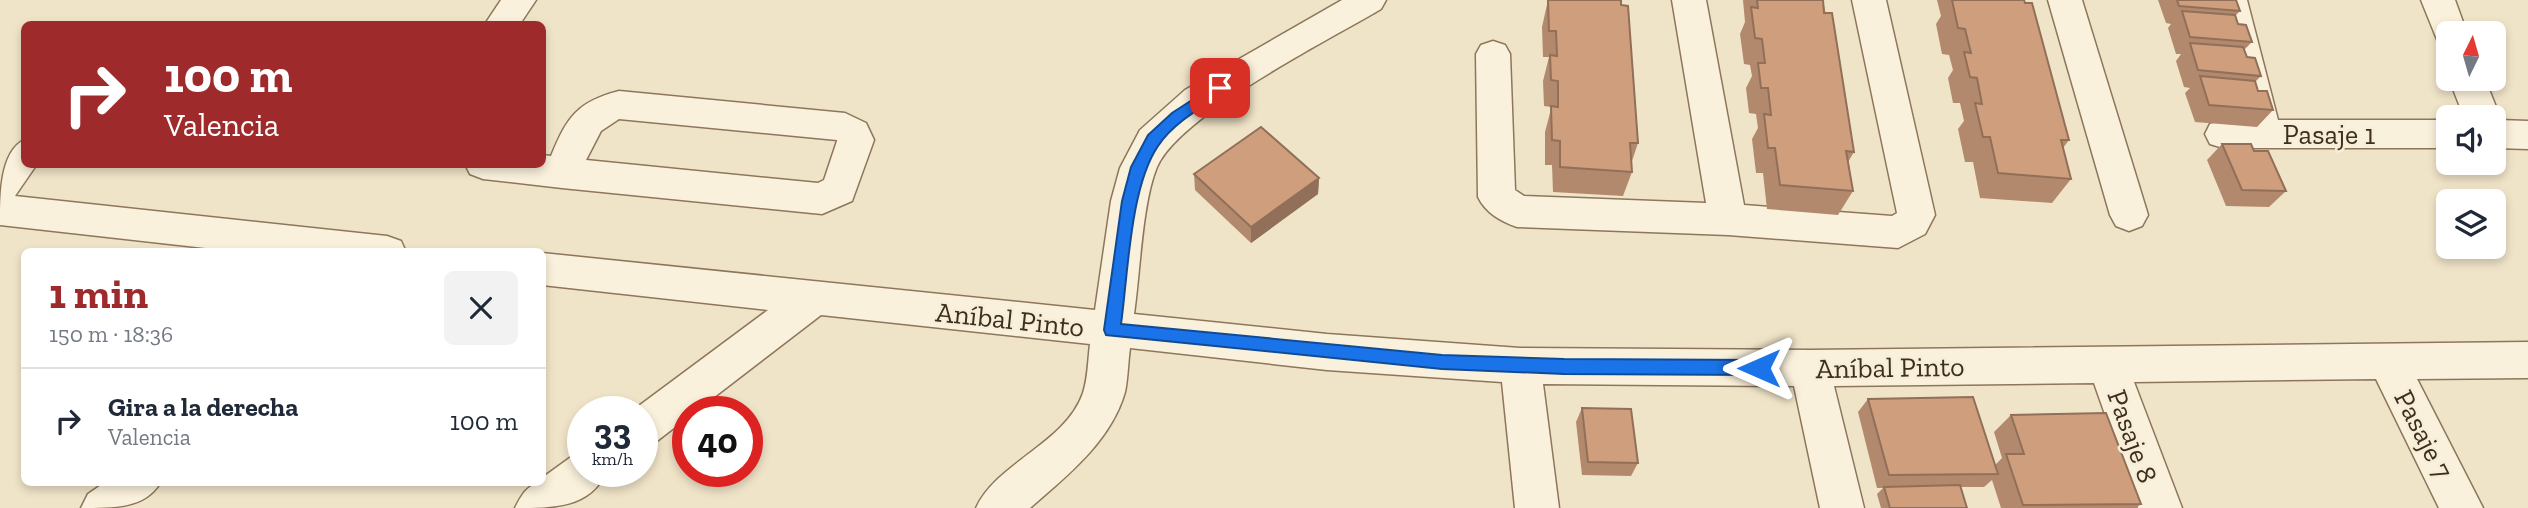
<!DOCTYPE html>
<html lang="es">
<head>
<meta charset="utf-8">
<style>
  body { margin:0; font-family:"Zilla Slab",serif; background:#f2f2f3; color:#1f2937; height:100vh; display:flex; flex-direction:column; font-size:26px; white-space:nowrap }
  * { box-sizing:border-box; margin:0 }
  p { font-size:23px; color:#747a83 }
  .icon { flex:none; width:38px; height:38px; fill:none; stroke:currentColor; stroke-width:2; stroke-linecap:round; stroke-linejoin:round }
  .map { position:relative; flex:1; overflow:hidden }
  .drawer { position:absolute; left:21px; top:248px; width:525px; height:238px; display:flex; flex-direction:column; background:#fff; border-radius:10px; box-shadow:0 4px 10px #0003 }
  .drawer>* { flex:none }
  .banner { position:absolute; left:21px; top:21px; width:525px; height:147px; border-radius:10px; box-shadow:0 4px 10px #0003; background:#9e2a2b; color:#fff; overflow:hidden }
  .needle { width:46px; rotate:5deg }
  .tools { position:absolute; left:2436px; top:21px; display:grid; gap:14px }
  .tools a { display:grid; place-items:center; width:70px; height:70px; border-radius:10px; background:#fff; box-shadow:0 4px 10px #0003; font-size:35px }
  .speed { position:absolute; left:567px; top:396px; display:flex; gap:14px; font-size:35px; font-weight:700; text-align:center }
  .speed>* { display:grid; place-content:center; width:91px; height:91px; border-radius:50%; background:#fff; box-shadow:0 4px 10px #0003; line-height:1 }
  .speed small { font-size:18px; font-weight:400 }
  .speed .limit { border:10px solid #d22; background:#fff; color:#111 }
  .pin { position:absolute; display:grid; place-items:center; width:60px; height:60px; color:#fff; margin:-30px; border-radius:14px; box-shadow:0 4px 10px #0006 }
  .me { position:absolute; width:77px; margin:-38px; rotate:270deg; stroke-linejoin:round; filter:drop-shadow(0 0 5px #0008) }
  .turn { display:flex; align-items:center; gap:24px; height:147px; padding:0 28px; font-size:32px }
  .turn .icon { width:91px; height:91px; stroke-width:2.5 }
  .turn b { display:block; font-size:49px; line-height:60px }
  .round { display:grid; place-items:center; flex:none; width:74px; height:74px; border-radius:10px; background:#f2f2f3 }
  .headline { display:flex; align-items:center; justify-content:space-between; height:119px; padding:0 28px }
  h1 { font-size:42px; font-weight:700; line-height:52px; color:#9e2a2b }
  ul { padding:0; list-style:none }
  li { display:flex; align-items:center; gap:21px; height:105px; padding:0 28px; border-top:2px solid #e0e1e3 }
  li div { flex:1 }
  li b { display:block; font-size:26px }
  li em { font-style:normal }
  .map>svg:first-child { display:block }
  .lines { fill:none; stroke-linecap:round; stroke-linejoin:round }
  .minor-casing { stroke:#8d765c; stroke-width:3 }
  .minor { fill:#faf1dc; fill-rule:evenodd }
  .wall { fill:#b2896c }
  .shaded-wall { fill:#916f58 }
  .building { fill:#cf9f7d; stroke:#916f58; stroke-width:2 }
  .route { fill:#1a73e8; stroke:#114b97; stroke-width:2 }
  .labels { text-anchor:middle; stroke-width:5; stroke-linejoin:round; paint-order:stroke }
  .street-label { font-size:28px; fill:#3d2e20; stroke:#f7eed8 }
</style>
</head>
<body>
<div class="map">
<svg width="2528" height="508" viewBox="0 0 2528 508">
  <rect width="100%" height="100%" fill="#f0e4c8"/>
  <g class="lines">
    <defs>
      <path id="minor" d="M501,0H536L520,24H485Z
        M1342,0H1386L1381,9C1329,40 1179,115 1157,167C1142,203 1140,274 1134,314L1327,334L1520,348L1810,350L2528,342V378L2417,379L2483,508H2439L2376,379L2134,382L2182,508H2138L2094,383L1834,386L1864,508H1820L1794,386L1543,384L1559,508H1515L1502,382L1327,370L1130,348C1128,362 1128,378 1125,392C1111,441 1067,476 1030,508H976C996,463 1066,443 1083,393C1088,378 1088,360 1090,344L821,315L696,411H688V417L657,441L642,447V411H632L768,310L542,285V253L1095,310L1111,201L1120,168L1140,130L1185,90Z
        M1672,0H1706L1744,205L1892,216L1897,213L1852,0H1886L1935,215L1925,234L1898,248L1728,235L1517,227C1500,221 1486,213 1478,197L1476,54L1481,45L1493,41L1505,45L1510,54L1515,190L1524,196L1706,203Z
        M2048,0H2082L2148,215L2142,226L2129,231L2116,226L2110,215Z
        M2213,0H2247L2278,120H2448V148H2223L2210,144L2205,134L2210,124L2223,120H2241Z
        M2421,0H2455L2467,33H2448V45L2438,42Z
        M2449,79H2485L2500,117L2499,120L2528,121V149L2494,148V117H2464Z
        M619,91L845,113L866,123L874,140L852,201L822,214L562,188L483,179L470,174L465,164H542V155L551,156C567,117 577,102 619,91ZM619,119L837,140V141L824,180L818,183L586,160L601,131Z
        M24,140V164H37L15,196L387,236L401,241L406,252H241L0,225C0,195 0,152 24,140Z
        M583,453V471H607C590,508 554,508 515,508C521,496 528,483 542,483V478L571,457Z
        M104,483H160C145,508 115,508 81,508L88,494Z"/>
    </defs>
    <use href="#minor" class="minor-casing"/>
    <use href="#minor" class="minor"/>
  </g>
  <path class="wall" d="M1548,0H1621L1638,143L1632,161V172L1623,196L1553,192L1552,165H1545V132L1551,109V107L1544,106L1543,81L1549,57H1543L1542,27Z
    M1743,0H1823L1854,152L1848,162L1853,191L1838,215L1767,209L1763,173H1756L1752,139L1758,128L1756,114L1749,113L1746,88L1752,76L1750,65L1744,64L1740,34L1745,22Z
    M1937,0H2024L2069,140L2063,148L2071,179L2052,203L1980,198L1973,162H1965L1958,129L1964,121L1960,103H1953L1948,78L1953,70L1949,55L1942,54L1936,24L1941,16Z
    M2158,0H2236L2240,11L2235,16L2238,24L2252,42L2244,50L2247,57L2261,76L2255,82L2258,91L2273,110L2257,127L2195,122L2185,93L2190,88L2184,87L2176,61L2181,54H2176L2168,28L2171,24L2166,23Z
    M2222,144L2254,151L2286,191L2269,207L2226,206L2207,160Z
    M1194,174L1319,178L1318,194L1251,243L1195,190Z
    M1868,399L1995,465L2002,458L1994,432L2011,415L2141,504L2136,508H2001L1992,480L1984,487H1961L1967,508H1881L1877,494L1883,488H1877L1858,412Z
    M1582,408L1638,463L1631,476L1582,475L1576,422Z"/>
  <path class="shaded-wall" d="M1319,178L1318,194L1251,243V227Z"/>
  <path class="building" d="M1548,0H1621V5L1628,6L1638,143H1630L1632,172L1560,167V141L1552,140L1551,106L1558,107V81L1551,80L1550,55L1557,56L1556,31H1549Z
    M1757,0H1823L1824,13H1832L1854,152L1846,151L1853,191L1780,185L1775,148H1768L1764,114L1771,115L1768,88H1761L1758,63H1765L1762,39L1755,38L1751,7L1758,8Z
    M1952,0H2024L2025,3H2032L2069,140H2061L2071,179L1998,173L1990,137H1983L1975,103L1982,104L1977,78L1970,77L1964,52L1971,53L1965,29L1958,28Z
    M2177,0H2236L2240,11L2179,6Z
    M2182,11L2235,15L2238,24L2246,25L2252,42L2190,37Z
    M2190,43L2243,47L2247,57L2255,58L2261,76L2198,70Z
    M2200,76L2255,81L2258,91H2267L2273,110L2209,105Z
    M1261,127L1319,178L1251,227L1194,174Z
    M2222,144H2251L2254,151H2268L2286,191L2242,190Z
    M1973,397L1998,474L1889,475L1868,399Z
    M1582,408L1631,409L1638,463L1588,462Z
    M2106,413L2141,504L2023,505L2006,454H2024L2011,415Z
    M1960,485L1967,508H1890L1884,487Z"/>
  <path class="route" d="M1220,82L1227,88L1225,92C1202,107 1173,123 1158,146C1130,187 1128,274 1121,324L1442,355L1564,359L1759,360L1765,363L1768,368L1765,373L1759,375L1564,374L1442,369L1106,335L1104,330L1122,201L1131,167L1148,135L1172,113Z"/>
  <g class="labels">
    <g class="street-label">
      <text x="2329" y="144">Pasaje 1</text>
      <text transform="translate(1010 319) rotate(6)" y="10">Aníbal Pinto</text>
      <text transform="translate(1890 367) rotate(-1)" y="10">Aníbal Pinto</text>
      <text transform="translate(2424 434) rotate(63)" y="10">Pasaje 7</text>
      <text transform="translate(2133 436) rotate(70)" y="10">Pasaje 8</text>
    </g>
  </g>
</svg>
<div class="tools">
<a><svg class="needle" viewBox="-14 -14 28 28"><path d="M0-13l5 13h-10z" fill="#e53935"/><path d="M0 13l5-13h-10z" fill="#747a83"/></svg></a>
<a><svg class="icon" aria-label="sound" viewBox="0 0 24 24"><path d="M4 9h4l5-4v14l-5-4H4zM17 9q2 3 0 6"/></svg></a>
<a><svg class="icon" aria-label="layers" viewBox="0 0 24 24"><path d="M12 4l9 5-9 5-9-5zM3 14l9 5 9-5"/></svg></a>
</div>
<div class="speed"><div>33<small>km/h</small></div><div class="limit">40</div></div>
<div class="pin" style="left:1220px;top:88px;background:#d93025"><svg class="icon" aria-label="arrive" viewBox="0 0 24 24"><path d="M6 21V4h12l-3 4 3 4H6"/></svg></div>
<svg class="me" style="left:1759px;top:368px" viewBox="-20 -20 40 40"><path d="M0-17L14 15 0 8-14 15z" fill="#1a73e8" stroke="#fff" stroke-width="4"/></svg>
<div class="banner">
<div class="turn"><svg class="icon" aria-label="right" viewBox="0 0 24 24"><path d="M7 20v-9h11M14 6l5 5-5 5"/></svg><div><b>100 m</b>Valencia</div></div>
</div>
<section class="drawer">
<div class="headline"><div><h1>1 min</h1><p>150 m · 18:36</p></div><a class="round"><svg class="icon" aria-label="close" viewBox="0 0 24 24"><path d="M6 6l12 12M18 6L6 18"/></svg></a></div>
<ul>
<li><svg class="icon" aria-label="right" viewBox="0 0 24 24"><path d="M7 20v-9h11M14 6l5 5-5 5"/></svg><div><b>Gira a la derecha</b><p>Valencia</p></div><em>100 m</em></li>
</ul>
</section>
</div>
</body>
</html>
